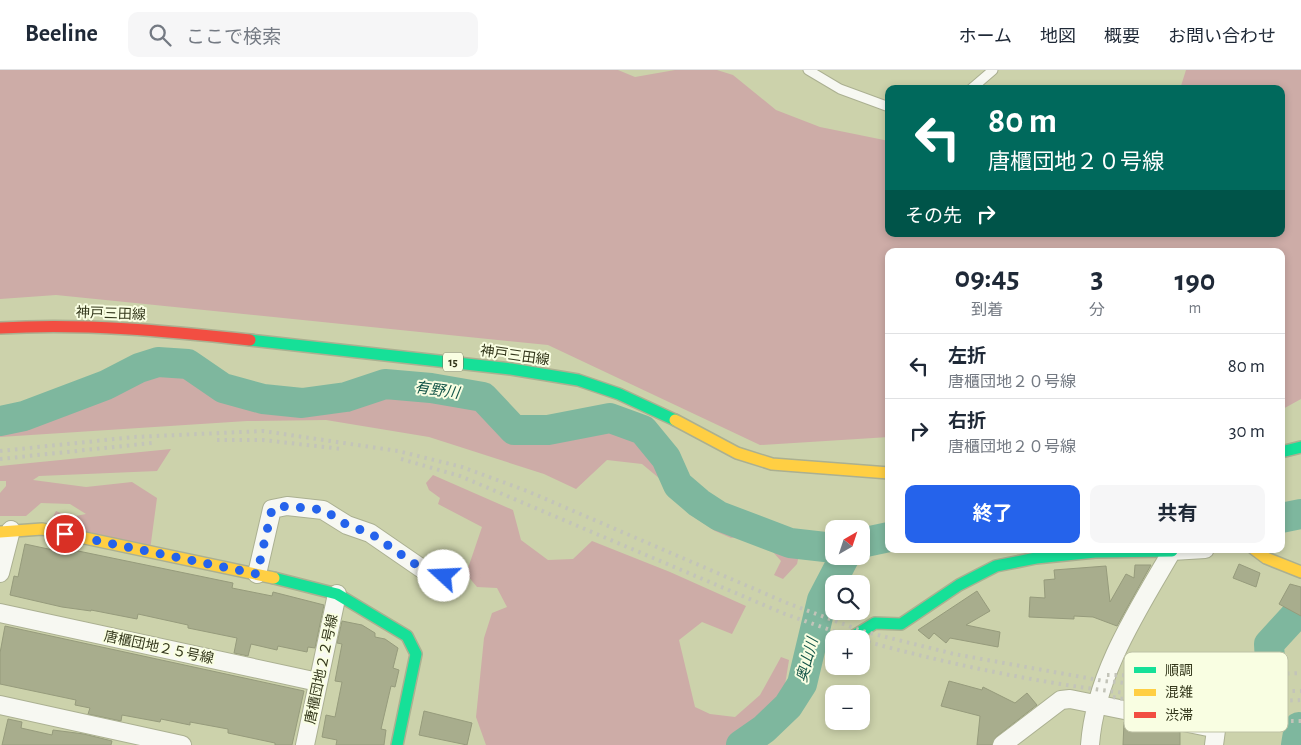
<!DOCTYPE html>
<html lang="ja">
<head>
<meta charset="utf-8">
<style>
  body { margin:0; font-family:"Alegreya Sans","Noto Sans JP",sans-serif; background:#f6f6f7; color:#1f2937; height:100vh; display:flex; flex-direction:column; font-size:19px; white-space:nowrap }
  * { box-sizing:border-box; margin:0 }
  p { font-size:16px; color:#747a83 }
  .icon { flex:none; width:28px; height:28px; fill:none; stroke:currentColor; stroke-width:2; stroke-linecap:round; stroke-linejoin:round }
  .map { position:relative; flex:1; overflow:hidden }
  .details { position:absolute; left:885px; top:178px; width:400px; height:305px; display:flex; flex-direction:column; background:#fff; border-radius:10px; box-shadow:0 2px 8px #0003 }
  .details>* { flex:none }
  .hud { position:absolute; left:885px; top:15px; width:400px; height:152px; border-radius:10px; box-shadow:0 2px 8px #0003; background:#00695c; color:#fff; overflow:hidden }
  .needle { width:32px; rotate:39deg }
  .fabs { position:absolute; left:825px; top:450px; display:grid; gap:10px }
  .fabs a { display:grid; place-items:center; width:45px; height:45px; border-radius:10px; background:#fff; box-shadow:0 2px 8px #0003; font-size:25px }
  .pin { position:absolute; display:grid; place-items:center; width:42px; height:42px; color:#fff; margin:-21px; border:2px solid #fff; border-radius:50%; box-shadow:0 1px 5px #0007 }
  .me { position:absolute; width:55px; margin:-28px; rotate:290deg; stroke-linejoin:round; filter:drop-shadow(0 0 4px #0008) }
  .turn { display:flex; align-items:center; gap:18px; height:105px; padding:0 20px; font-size:22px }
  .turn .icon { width:65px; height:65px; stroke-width:2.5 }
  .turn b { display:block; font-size:35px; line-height:42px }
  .then { display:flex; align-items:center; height:48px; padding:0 20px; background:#0003; gap:10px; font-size:19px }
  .eta { display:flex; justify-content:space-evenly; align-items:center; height:85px; text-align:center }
  .eta b { font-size:30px; font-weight:700; line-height:35px }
  .action { display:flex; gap:10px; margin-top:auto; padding:10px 20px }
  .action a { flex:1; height:58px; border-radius:10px; background:#2563eb; color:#fff; font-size:20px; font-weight:700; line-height:58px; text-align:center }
  .action a+a { background:#f6f6f7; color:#1f2937 }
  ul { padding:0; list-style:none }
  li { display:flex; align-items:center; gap:15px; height:65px; padding:0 20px; border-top:1px solid #e0e1e3 }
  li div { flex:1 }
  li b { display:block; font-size:19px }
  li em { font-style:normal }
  header { display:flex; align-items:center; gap:30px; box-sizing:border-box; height:70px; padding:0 25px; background:#fff; border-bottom:1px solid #e0e1e3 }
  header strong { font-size:24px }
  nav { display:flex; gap:28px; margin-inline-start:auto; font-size:18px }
  .search { width:350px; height:45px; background:#f6f6f7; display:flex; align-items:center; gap:12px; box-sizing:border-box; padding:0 18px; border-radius:10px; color:#747a83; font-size:19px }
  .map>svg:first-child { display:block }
  .forest { fill:#cdaca7 }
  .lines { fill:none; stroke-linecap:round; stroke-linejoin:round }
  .river { stroke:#7eb79e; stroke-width:30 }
  .building { fill:#a8ad8d; stroke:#969b7c }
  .lane-casing { stroke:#abb091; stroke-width:11 }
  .street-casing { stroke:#abb091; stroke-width:20 }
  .fast-casing { stroke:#abb091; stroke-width:14 }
  .slow-casing { stroke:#abb091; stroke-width:14 }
  .jam-casing { stroke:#abb091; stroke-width:14 }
  .lane { stroke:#f7f8f2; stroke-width:9 }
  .street { stroke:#f7f8f2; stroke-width:18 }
  .fast { stroke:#16e098; stroke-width:11 }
  .slow { stroke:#ffcf43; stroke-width:11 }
  .jam { stroke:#f24e42; stroke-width:11 }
  .rail { stroke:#c3c4b9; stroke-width:4; stroke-dasharray:2.5 5; stroke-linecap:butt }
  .route { stroke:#2563eb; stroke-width:9; stroke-dasharray:0 16.2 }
  .labels { text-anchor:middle; stroke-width:4; stroke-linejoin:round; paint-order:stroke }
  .shield { fill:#f9fee2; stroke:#6e7357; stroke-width:1 }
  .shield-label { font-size:12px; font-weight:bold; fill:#33371b }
  .street-label { font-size:14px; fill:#33371b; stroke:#f9fee2 }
  .water-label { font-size:15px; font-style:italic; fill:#135548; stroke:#f9fee2 }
  .key { fill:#f9fee2; stroke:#bec2a6; stroke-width:1 }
  .key-label { font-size:14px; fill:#33371b }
</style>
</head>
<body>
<header>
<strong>Beeline</strong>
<div class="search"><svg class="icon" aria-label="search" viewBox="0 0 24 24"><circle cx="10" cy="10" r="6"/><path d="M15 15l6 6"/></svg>ここで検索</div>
<nav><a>ホーム</a><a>地図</a><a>概要</a><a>お問い合わせ</a></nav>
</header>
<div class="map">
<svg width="1301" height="675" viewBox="0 0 1301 675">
  <rect width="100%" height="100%" fill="#ccd2ab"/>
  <path class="forest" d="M0,0H618L635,7L675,0H717L733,5L776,40L820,57L889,71V164H1281V19H1180L1186,0H1301V329L1281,340V181H889V367L760,375L548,275L56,225L0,229Z
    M171,280L193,288L227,308L266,323L313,326L348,320L371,307L389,303L475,314L515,366L546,365L629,345L659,360L673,376L685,404L721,435L803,466L797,494L783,509L774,505L781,491L765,473L744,466L731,468L715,461L691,445L684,432L671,418L642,394L607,390L576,419L544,404L429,367L326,350L247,351L0,367V339L52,327L135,292L142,283Z
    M171,379L157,401L39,406L33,410L86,417L132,412L157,428L150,480L49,454L56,441L70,447L86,444L70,434L41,433L26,446H0V423L6,416V411H0V396Z
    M433,405L513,440L521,470L548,490L573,489L592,471L670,502L746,536L732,564L702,552L679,570L695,637L710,644L735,647L760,625L781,587L789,590L783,627L742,670L728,675H486L476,647L484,568L492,543L507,537L497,518L477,517L466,504L482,457L438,434L440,428L429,420L426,413Z"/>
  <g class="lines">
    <path class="river" d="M0,351L24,346L106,315L139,298L158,292L188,294L223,318L263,329L302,333L346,327L385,314L431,318L483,327L514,360H548L610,348L643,360L666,388L678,415L699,433L719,446L790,473L834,478
      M1281,448L1301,444
      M861,473L889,467
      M1270,591L1269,574L1301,539
      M741,675L764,659L788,636L802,614L822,530L845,486
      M1296,675L1299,657"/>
  </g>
  <path class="building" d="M25,474L53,480L54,476L233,513L232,518L272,526L273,522L324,535L315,578L308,577L307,582L278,576L277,580L251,574L248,586L234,583L237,568L188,558V555L138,544L137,549L91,540V541L62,537L10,525L14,506L18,507Z
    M1239,494L1260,503L1256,517L1233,508Z
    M1135,495H1151L1117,556L1093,547L1074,546V549L1029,547L1030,527L1045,528L1044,510L1055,509L1054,500L1106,496L1110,532L1126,504L1134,508Z
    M1290,514L1301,517V546L1279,534Z
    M977,521L990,541L966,555L1000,562L998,577L950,568L946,573L934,563L929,569L918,560Z
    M342,551L362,555L375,563V567L385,569L398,578L393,598L399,600L395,617L391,616L381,659L386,660L384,675H336L337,670L322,667L326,645L335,647L342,612L335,611L342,574L337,573Z
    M5,556L304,621L292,675H275V673L228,663V659L190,652V655L161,649L160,652L122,645L121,651L88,644L90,638L75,635L76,630L0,614V583Z
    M949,611L982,620L983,617L1015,633L1027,623L1037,635L996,667L992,675H977L980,646L941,636Z
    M424,641L472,653L467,675L419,665Z
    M8,649L22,652L21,658L52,665L53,660L84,664L112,671L111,675H2Z
    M1124,652L1180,662V675H1123Z"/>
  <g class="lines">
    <defs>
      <path id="lane" d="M808,0L840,19L889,37
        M971,19L993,0"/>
      <path id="street" d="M0,503L11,460
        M257,504L272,439L287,436L323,440L347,455L370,463L431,505L457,507
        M0,543L318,612
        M0,635L182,675
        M305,675L337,524
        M1002,675L1061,630L1070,629L1213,658L1216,660L1214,675
        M1090,675C1095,605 1137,541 1172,481L1205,479"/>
      <path id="fast" d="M250,270L511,299L578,310L619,324L675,350
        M1281,382L1301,377
        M274,508L337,524L407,566L416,584L397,675
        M849,569L875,553L901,554L959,515L996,496L1036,488L1095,482L1172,481"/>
      <path id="slow" d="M675,350L737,383L772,394L889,403
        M0,462L42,459L274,508
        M1254,479L1266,488L1301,502"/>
      <path id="jam" d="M0,258C84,253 167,261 250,270"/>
    </defs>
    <use href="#lane" class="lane-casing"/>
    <use href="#street" class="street-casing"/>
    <use href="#fast" class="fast-casing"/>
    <use href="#slow" class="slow-casing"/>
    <use href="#jam" class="jam-casing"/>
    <use href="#lane" class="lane"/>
    <use href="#street" class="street"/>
    <use href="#fast" class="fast"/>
    <use href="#slow" class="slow"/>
    <use href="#jam" class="jam"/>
    <path class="rail" d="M217,370H263L342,379
      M0,381L134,367L263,361L398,381L462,397L527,421L787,533L862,561L954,584L1104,611L1220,622L1301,621
      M0,389L152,373
      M401,389L460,406L785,544L856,569
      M861,570C999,608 1158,637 1301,630
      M1107,605L1211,606L1301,603
      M1113,627C1176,639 1237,652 1301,651"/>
  </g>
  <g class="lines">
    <path class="route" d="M65,464L257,504L272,439L287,436L324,440L347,455L370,463L431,505L444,506"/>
  </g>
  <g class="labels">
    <rect class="shield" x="443" y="282.5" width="20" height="19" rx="4"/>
    <g class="shield-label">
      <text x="453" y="296">15</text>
    </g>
    <g class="street-label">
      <text transform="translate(111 243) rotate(2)" y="5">神戸三田線</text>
      <text transform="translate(515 285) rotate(8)" y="5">神戸三田線</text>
      <text transform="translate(159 577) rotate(12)" y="5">唐櫃団地２５号線</text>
      <text transform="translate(321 599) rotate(-78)" y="5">唐櫃団地２２号線</text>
    </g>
    <g class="water-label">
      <text transform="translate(437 320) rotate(8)" y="5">有野川</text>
      <text transform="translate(807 590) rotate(-75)" y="5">奥山川</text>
    </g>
  </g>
  <rect x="1124" y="582" width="164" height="80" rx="8" class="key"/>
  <rect x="1134" y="597" width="22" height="6" fill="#16e098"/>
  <rect x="1134" y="619" width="22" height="7" fill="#ffcf43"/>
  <rect x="1134" y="642" width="22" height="6" fill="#f24e42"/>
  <g class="key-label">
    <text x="1165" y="605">順調</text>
    <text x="1165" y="627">混雑</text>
    <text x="1165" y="650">渋滞</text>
  </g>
</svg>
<div class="fabs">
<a><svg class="needle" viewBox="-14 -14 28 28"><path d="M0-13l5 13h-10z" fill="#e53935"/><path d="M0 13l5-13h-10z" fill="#747a83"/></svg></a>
<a><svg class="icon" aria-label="search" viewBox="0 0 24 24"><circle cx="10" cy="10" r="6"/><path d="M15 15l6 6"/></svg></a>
<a>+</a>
<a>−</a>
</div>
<div class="pin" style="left:65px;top:464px;background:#d93025"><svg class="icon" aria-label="arrive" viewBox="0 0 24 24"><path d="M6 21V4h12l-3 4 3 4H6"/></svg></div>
<svg class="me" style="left:444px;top:506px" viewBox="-20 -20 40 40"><circle r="19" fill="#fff"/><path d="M0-13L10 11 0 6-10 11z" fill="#2563eb"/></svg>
<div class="hud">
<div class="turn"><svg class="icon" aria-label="left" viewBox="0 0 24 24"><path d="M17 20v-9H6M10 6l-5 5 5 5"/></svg><div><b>80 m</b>唐櫃団地２０号線</div></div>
<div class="then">その先<svg class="icon" aria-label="right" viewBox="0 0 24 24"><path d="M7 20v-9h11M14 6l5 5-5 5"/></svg></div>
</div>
<section class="details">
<div class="eta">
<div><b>09:45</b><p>到着</p></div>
<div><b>3</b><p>分</p></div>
<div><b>190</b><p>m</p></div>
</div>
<ul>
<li><svg class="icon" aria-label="left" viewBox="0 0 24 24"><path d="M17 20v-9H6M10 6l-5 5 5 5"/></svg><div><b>左折</b><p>唐櫃団地２０号線</p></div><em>80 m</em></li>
<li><svg class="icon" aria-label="right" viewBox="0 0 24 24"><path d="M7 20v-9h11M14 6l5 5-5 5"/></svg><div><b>右折</b><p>唐櫃団地２０号線</p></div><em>30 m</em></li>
</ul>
<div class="action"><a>終了</a><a>共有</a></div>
</section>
</div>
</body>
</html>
